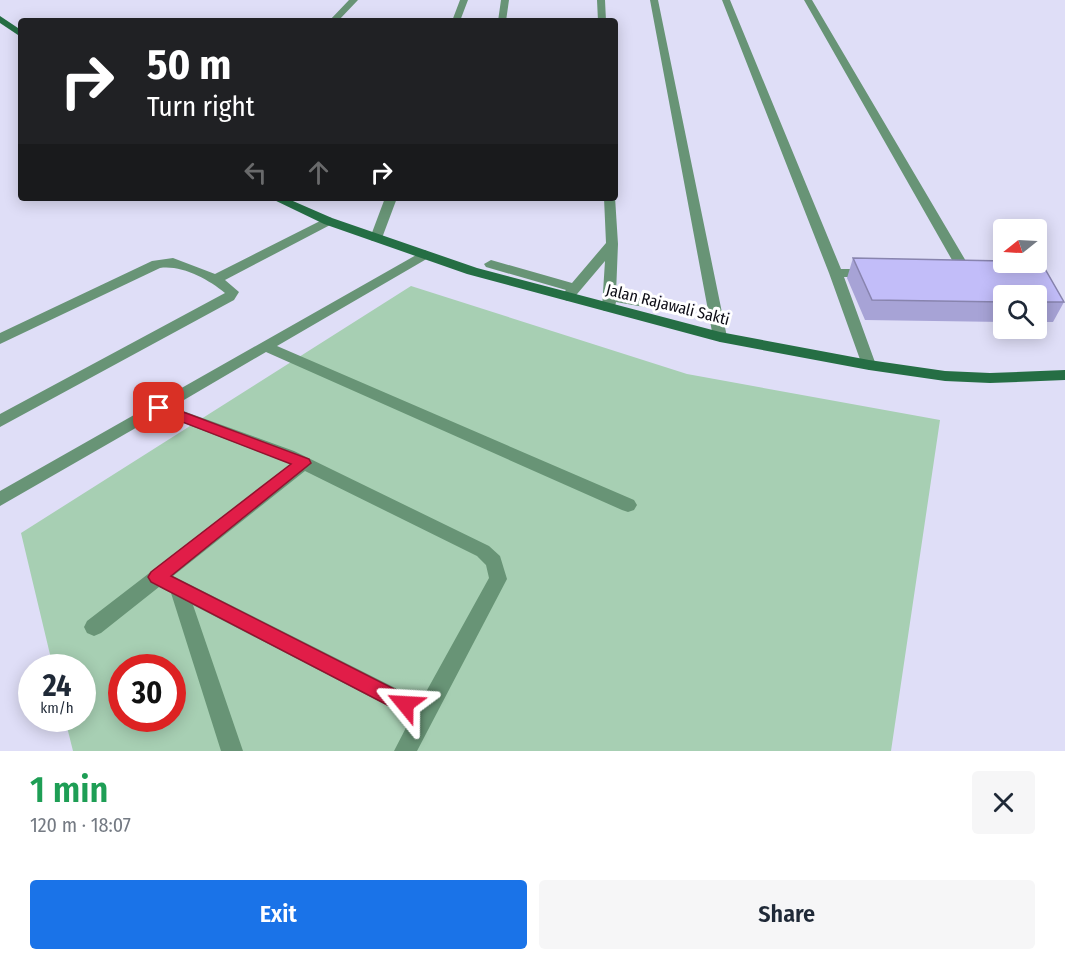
<!DOCTYPE html>
<html lang="en">
<head>
<meta charset="utf-8">
<style>
  body { margin:0; font-family:"Fira Sans Condensed",sans-serif; background:#f6f6f7; color:#1f2937; height:100vh; display:flex; flex-direction:column; font-size:22px; white-space:nowrap }
  * { box-sizing:border-box; margin:0 }
  p { font-size:20px; color:#747a83 }
  .icon { flex:none; width:33px; height:33px; fill:none; stroke:currentColor; stroke-width:2; stroke-linecap:round; stroke-linejoin:round }
  .map { position:relative; height:751px; overflow:hidden }
  .panel { display:flex; flex-direction:column; background:#fff; flex:1 }
  .panel>* { flex:none }
  .guide { position:absolute; left:18px; top:18px; width:600px; height:183px; border-radius:6px; box-shadow:0 3px 15px #0003; background:#202124; color:#fff; overflow:hidden }
  .needle { width:39px; rotate:252deg }
  .tools { position:absolute; left:993px; top:219px; display:grid; gap:12px }
  .tools a { display:grid; place-items:center; width:54px; height:54px; border-radius:6px; background:#fff; box-shadow:0 3px 15px #0003; font-size:30px }
  .speed { position:absolute; left:18px; top:654px; display:flex; gap:12px; font-size:30px; font-weight:700; text-align:center }
  .speed>* { display:grid; place-content:center; width:78px; height:78px; border-radius:50%; background:#fff; box-shadow:0 3px 15px #0003; line-height:1 }
  .speed small { font-size:15px; font-weight:400 }
  .speed .limit { border:9px solid #d22; background:#fff; color:#111 }
  .pin { position:absolute; display:grid; place-items:center; width:51px; height:51px; color:#fff; margin:-26px; border-radius:12px; box-shadow:0 3px 9px #0006 }
  .me { position:absolute; width:66px; margin:-33px; rotate:297deg; stroke-linejoin:round; filter:drop-shadow(0 0 4px #0008) }
  .turn { display:flex; align-items:center; gap:21px; height:126px; padding:0 30px; font-size:27px }
  .turn .icon { width:78px; height:78px; stroke-width:2.5 }
  .turn b { display:block; font-size:42px; line-height:51px }
  .lanes { display:flex; align-items:center; height:57px; padding:0 30px; background:#0003; justify-content:center; gap:30px; direction:ltr }
  .lanes .off { opacity:.35 }
  .round { display:grid; place-items:center; flex:none; width:63px; height:63px; border-radius:6px; background:#f6f6f7 }
  .overview { display:flex; align-items:center; justify-content:space-between; height:102px; padding:0 30px }
  h1 { font-size:36px; font-weight:600; line-height:45px; color:#1e9e55 }
  .cta { display:flex; gap:12px; margin-top:auto; padding:12px 30px }
  .cta a { flex:1; height:69px; border-radius:6px; background:#1a73e8; color:#fff; font-size:24px; font-weight:600; line-height:69px; text-align:center }
  .cta a+a { background:#f6f6f7; color:#1f2937 }
  .map>svg:first-child { display:block }
  .green { fill:#a7cfb3; fill-rule:evenodd }
  .lines { fill:none; stroke-linecap:round; stroke-linejoin:round }
  .service { fill:#689476; fill-rule:evenodd }
  .minor { fill:#689476; fill-rule:evenodd }
  .secondary { fill:#256e44; fill-rule:evenodd }
  .wall { fill:#a7a3d6 }
  .building { fill:#c2bdf9; stroke:#8884ae; stroke-width:1.5 }
  .route { fill:#e11d48; stroke:#92132f; stroke-width:1.5 }
  .labels { text-anchor:middle; stroke-width:6; stroke-linejoin:round; paint-order:stroke }
  .street-label { font-size:16px; fill:#0d0c15; stroke:#fff }
</style>
</head>
<body>
<div class="map">
<svg width="1065" height="751" viewBox="0 0 1065 751">
  <rect width="100%" height="100%" fill="#dfdef7"/>
  <path class="green" d="M411,286L687,374L940,420L891,751H73L65,719L82,718V668L53,667L21,533ZM122,668H172V718H122Z"/>
  <g class="lines">
    <path class="service" d="M460,0H468L460,21H452Z
      M385,198H397L382,238L380,241H372L370,238Z"/>
    <path class="minor" d="M349,0H358L338,21H329Z
      M501,0H509L506,21H498Z
      M597,0H605L606,21H598Z
      M650,0H658L727,337L720,342L713,337Z
      M722,0H730L841,269H869L876,273L869,277H844L876,365L874,369L869,370L862,365L829,273Z
      M804,0H812L970,268C964,275 953,280 946,272L956,267Z
      M615,197L618,244L616,294L672,304L674,307L672,310L667,311L616,302L614,311H604L602,308L605,261L572,300L567,301L560,297L566,290L486,267L484,264L491,260L572,283L606,243L604,198Z
      M328,217L332,218V224L225,280L239,292L234,300L0,427V414L225,293C208,279 182,265 160,268L0,344V333L152,261L173,258L215,274Z
      M425,250L431,254L430,257L277,346L634,500L637,505L634,510L628,512L622,510L266,352L172,407L294,451L489,546L500,556L507,579L417,751H394L411,718L193,605L243,751H221L171,593L159,587L101,633L94,636L87,633L84,627L87,621L291,464L160,414L0,506V491ZM305,471L477,556L486,565L489,578L421,701L173,576Z"/>
    <path class="secondary" d="M0,16L21,30V37L0,23Z
      M270,198H286L332,218L477,268L720,332L869,360L945,371L990,373L1065,370V380L990,383L945,381L869,370L720,342L467,274L324,224Z"/>
  </g>
  <path class="wall" d="M853,258L1004,261V262H1036V261L1041,262L1064,302L1053,322H1036V296H1004V322L865,320L847,278Z"/>
  <path class="building" d="M853,258L1004,261V262H1036V261L1041,262L1064,302H1036V296H1004V302L872,300Z"/>
  <path class="route" d="M159,403L309,459L311,463L171,576L412,698L415,704L412,711L405,713L399,711L151,582L148,577L151,572L291,464L154,411L152,408L154,404Z"/>
  <g class="labels">
    <g class="street-label">
      <text transform="translate(668 304) rotate(14)" y="6">Jalan Rajawali Sakti</text>
    </g>
  </g>
</svg>
<div class="tools">
<a><svg class="needle" viewBox="-14 -14 28 28"><path d="M0-13l5 13h-10z" fill="#e53935"/><path d="M0 13l5-13h-10z" fill="#747a83"/></svg></a>
<a><svg class="icon" aria-label="search" viewBox="0 0 24 24"><circle cx="10" cy="10" r="6"/><path d="M15 15l6 6"/></svg></a>
</div>
<div class="speed"><div>24<small>km/h</small></div><div class="limit">30</div></div>
<div class="pin" style="left:159px;top:408px;background:#d93025"><svg class="icon" aria-label="arrive" viewBox="0 0 24 24"><path d="M6 21V4h12l-3 4 3 4H6"/></svg></div>
<svg class="me" style="left:405px;top:704px" viewBox="-20 -20 40 40"><path d="M0-17L14 15 0 8-14 15z" fill="#e11d48" stroke="#fff" stroke-width="4"/></svg>
<div class="guide">
<div class="turn"><svg class="icon" aria-label="right" viewBox="0 0 24 24"><path d="M7 20v-9h11M14 6l5 5-5 5"/></svg><div><b>50 m</b>Turn right</div></div>
<div class="lanes"><svg class="icon off" aria-label="left" viewBox="0 0 24 24"><path d="M17 20v-9H6M10 6l-5 5 5 5"/></svg><svg class="icon off" aria-label="ahead" viewBox="0 0 24 24"><path d="M12 20V5M6 11l6-6 6 6"/></svg><svg class="icon" aria-label="right" viewBox="0 0 24 24"><path d="M7 20v-9h11M14 6l5 5-5 5"/></svg></div>
</div>
</div>
<section class="panel">
<div class="overview"><div><h1>1 min</h1><p>120 m · 18:07</p></div><a class="round"><svg class="icon" aria-label="close" viewBox="0 0 24 24"><path d="M6 6l12 12M18 6L6 18"/></svg></a></div>
<div class="cta"><a>Exit</a><a>Share</a></div>
</section>
</body>
</html>
